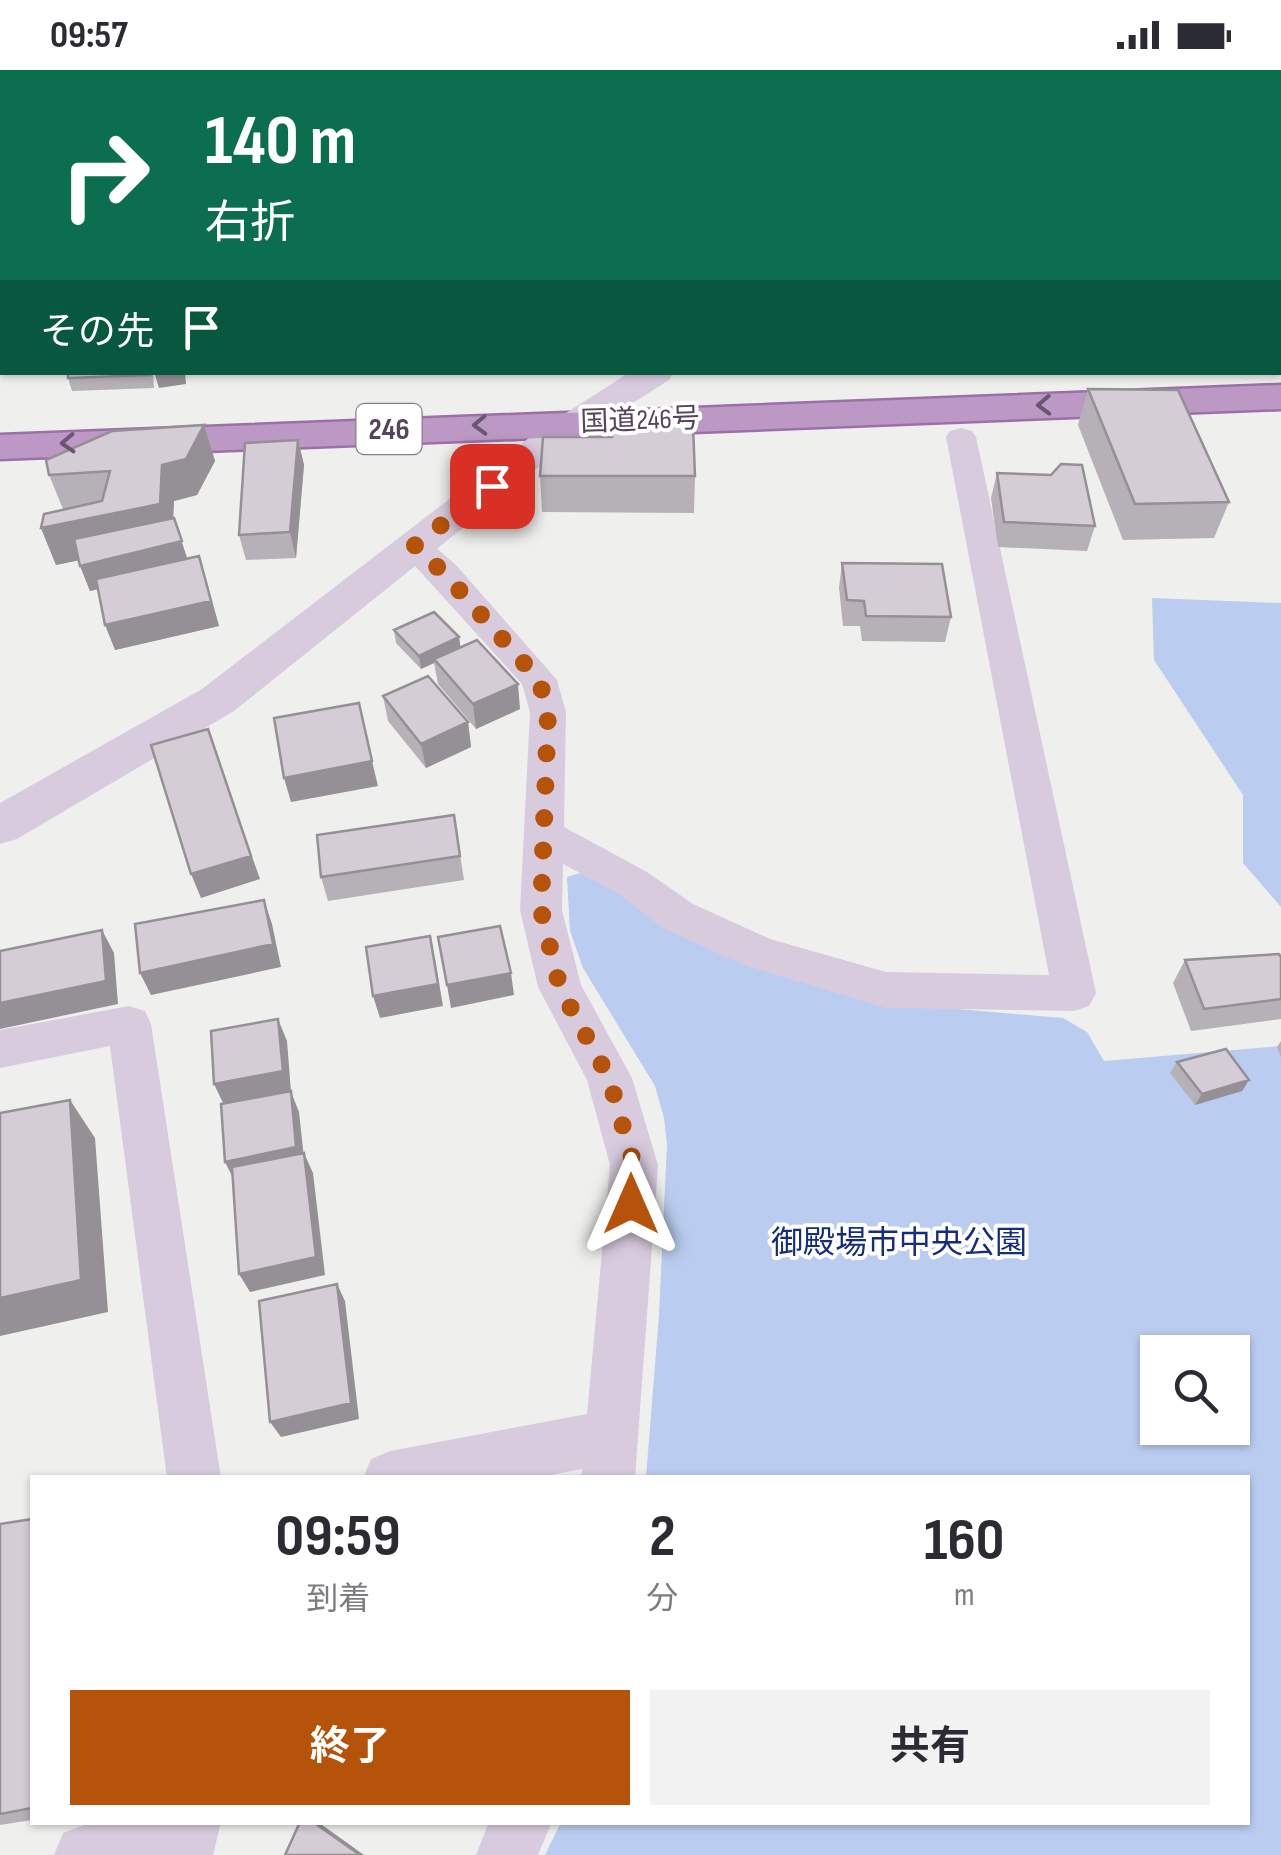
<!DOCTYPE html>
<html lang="ja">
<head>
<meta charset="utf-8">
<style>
  body { margin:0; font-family:"Sofia Sans Condensed","Noto Sans JP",sans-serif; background:#f2f2f3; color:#2b2b33; height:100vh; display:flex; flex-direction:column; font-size:38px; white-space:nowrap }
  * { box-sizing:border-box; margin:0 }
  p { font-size:32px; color:#7c7c81 }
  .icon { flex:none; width:55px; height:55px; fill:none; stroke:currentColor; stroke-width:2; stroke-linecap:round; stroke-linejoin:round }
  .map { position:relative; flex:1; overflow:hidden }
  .side { position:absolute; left:30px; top:1405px; width:1220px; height:350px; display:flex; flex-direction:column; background:#fff; border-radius:0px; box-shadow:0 2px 8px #0004 }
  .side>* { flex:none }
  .top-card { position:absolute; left:0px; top:0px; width:1282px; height:305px; box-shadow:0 2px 8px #0004; background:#0b6e4f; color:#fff; overflow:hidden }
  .tools { position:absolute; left:1140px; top:1265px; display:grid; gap:20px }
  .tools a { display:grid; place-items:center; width:110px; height:110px; border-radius:0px; background:#fff; box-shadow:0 2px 8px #0004; font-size:50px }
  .pin { position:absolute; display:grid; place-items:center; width:85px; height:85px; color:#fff; margin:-42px; border-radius:20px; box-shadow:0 5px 15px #0006 }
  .me { position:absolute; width:110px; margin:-55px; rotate:0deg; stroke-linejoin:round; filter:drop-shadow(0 0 8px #0008) }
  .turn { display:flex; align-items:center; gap:35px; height:210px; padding:0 40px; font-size:45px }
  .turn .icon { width:130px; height:130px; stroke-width:2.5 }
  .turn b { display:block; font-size:70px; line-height:85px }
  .then { display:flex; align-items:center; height:95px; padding:0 40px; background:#0003; gap:20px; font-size:38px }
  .eta { display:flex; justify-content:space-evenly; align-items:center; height:170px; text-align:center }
  .eta b { font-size:60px; font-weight:700; line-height:70px }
  .button { display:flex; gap:20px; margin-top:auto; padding:20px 40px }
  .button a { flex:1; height:115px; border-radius:0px; background:#b45309; color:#fff; font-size:40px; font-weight:700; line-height:115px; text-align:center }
  .button a+a { background:#f2f2f3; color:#2b2b33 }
  .status { display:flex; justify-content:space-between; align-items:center; height:70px; padding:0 50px; background:#fff; direction:ltr }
  .status svg { height:28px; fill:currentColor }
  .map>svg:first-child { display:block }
  .green { fill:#baccef; fill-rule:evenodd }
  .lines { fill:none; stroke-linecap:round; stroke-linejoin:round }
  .trunk-casing { stroke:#9d6fa9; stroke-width:5 }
  .path { stroke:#7286cd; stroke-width:4; stroke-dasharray:5 2.5; stroke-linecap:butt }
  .minor { fill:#d9cbde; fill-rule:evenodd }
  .tertiary { fill:#d9cbde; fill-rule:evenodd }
  .trunk { fill:#bc98c5; fill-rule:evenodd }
  .wall { fill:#b6b0b7 }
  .shaded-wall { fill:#949095 }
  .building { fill:#d4cdd5; stroke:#949095; stroke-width:2.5 }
  .oneway { stroke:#6a5670 }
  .route { stroke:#b45309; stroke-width:18; stroke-dasharray:0 32.4 }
  .labels { text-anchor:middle; stroke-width:8; stroke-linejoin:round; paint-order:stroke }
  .far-street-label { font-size:28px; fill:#56455b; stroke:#fff }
  .shield { fill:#fff; stroke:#897d8c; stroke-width:2.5 }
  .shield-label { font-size:30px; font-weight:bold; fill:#56455b }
  .park-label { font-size:32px; fill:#162d7d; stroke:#fff }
</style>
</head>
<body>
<div class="status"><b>09:57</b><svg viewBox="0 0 49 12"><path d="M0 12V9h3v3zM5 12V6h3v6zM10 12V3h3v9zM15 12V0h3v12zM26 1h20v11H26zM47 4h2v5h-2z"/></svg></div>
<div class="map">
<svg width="1281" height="1785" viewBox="0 0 1281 1785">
  <rect width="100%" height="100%" fill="#eff0ed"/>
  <path class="green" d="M1152,528L1281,533V837L1243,793V725L1154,590Z
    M584,802L899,934L1063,948L1087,962L1104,991L1281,976V1785H545L561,1752H1248V1408L646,1407L659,1245L667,1074L664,1048L655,1016L583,898L570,861L567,807ZM1158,1282H1232V1358H1158Z"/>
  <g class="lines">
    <defs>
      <path id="trunk" d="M1281,315V339L0,389V365Z"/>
    </defs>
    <use href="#trunk" class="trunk-casing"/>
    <path class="path" d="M1192,0L1197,2"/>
    <path class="minor" d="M692,0H714V2H692Z
      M1280,36H1281V50H1280Z
      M1280,144L1281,145V161L1280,160Z
      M961,358L972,361L976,367L1096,923L1089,936L1074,941L886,938L744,895L663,858L619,824L563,794L562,840L581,915L632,1008L658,1095L635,1408H581L582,1399L535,1408H363L371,1389L390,1381L587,1344L610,1095L587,1010L538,917L520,840L530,642L522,614L397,476L402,469L414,466L426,469L456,495L557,610L566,642L564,757L647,802L693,834L770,869L886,902L1049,905L946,367L950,361Z
      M129,936L145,941L151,954L221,1408H167L110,976L0,998V960Z
      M92,1752H221L213,1785H54L63,1763Z
      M489,1752H552L538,1785H476Z"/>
    <path class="tertiary" d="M630,302H674L669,310L564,377L234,641L17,769L0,774V733L202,619L538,361Z"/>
    <use href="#trunk" class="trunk"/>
  </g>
  <path class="wall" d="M938,0H1189L1191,2H939Z
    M0,12H2V55H0Z
    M1280,157L1281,159V258H1280Z
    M68,302H153L154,318L72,321L68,308Z
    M1088,319L1229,432L1214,468L1123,470L1078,355Z
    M204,355L215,391L197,425L174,431L173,448H174L187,489L207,512L219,556L115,580L98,519L90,521L79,490L56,495L41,458L63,439L49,405Z
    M298,370L304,395L296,488L246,490L239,465Z
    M997,403L1051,405L1095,456L1087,481L998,477L991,428Z
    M540,406H695L694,443L542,442Z
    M842,493L951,547L945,572L862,571L860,556H843L839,518Z
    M394,560L459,567L460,578L520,639L476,659L438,614L434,593L421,599L396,573Z
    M383,626L468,652L471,677L426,698L388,651Z
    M454,745L464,810L328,831L321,807Z
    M1281,887V949L1191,961L1173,913L1185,890Z
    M1281,971V987L1277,977Z
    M1177,992L1249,1010L1242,1021L1195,1035L1170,1003Z
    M32,1449V1750L0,1755V1454Z"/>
  <path class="shaded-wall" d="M154,302H185L186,314L159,318Z
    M204,355L215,391L197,425L174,431L172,471L56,495L41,458L160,434L162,395Z
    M298,370L304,395L296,488L290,462Z
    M174,448L190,497L90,521L80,496Z
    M199,486L219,556L115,580L105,555Z
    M459,567L461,580L434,589V593L421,599L419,586Z
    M518,614L520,639L476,659L473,634Z
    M468,652L471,677L426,698L421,674Z
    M216,684L260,809L201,828L191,804Z
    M372,691L378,716L291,732L284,708Z
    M264,830L272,854L281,897L151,925L140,903Z
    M102,860L114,883L118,934L0,959V933Z
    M435,889L443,936L380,948L373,926Z
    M511,903L514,925L451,938L447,915Z
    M278,949L287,971L291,1022L299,1042L305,1097L235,1112L225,1092L224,1035L214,1014Z
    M1249,1010L1242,1021L1195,1035L1202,1024Z
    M70,1030L95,1068L108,1242L0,1266V1228Z
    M304,1083L313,1103L325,1205L250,1222L239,1204Z
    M337,1214L345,1231L359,1349L281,1367L270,1352Z
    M313,1752H318L364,1785H360Z"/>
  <path class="building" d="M324,0H373L370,2H333Z
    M1055,0H1189L1191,2H1057Z
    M0,12H2V32H0Z
    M1280,157L1281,159L1280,213Z
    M68,302H150V305L68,308Z
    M1088,319L1178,320L1229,432L1135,434Z
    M204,355L186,389L162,395L160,434L41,458L44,444L102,431L110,401L49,405L46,390L112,361Z
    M613,355H693L695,406H540L543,367H612Z
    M298,370L290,462L239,465L245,373Z
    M1061,394L1082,395L1095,456L1004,452L997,403L1051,405Z
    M174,448L182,471L80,496L74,469Z
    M199,486L211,531L105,555L96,509Z
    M842,493L942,494L951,547L866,546L864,531L847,530Z
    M434,542L459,567L419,586L394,560Z
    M477,570L518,614L473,634L434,589Z
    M428,606L468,652L421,674L383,626Z
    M359,633L372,691L284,708L274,648Z
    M208,659L251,786L191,804L151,675Z
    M454,745L460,786L321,807L317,765Z
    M264,830L273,874L140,903L135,854Z
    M500,856L511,903L447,915L438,867Z
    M102,860L106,911L0,933V881Z
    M430,866L438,914L373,926L366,877Z
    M1279,884L1281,887V929L1204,939L1185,890Z
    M278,949L283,1001L214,1014L211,961Z
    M1226,979L1249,1010L1202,1024L1177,992Z
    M291,1021L296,1077L225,1092L221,1034Z
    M70,1030L81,1210L0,1228V1043Z
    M304,1083L316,1187L239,1204L232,1097Z
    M337,1214L351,1333L270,1352L259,1231Z
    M32,1449V1738L0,1744V1454Z
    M300,1752H313L360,1785H285Z"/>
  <defs><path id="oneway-chevron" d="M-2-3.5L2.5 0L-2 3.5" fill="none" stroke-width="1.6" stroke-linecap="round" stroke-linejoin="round" transform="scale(2.5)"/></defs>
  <g class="oneway">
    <use href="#oneway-chevron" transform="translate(1044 335) rotate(178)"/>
    <use href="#oneway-chevron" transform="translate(480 355) rotate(178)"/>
    <use href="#oneway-chevron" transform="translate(68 373) rotate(177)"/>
  </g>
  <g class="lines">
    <path class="route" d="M492,416L414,476L444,503L539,610L548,642L541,840L560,918L609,1008L634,1095L631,1134"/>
  </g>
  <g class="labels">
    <g class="far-street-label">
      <text transform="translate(640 349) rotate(-2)" y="10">国道246号</text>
    </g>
    <rect class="shield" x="356.5" y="334" width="65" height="50" rx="8"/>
    <g class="shield-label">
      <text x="389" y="369">246</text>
    </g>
    <g class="park-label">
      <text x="899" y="1183">御殿場市中央公園</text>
    </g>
  </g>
</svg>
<div class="tools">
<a><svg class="icon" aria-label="search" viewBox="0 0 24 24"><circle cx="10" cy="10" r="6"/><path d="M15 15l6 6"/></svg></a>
</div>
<div class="pin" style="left:492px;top:416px;background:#d93025"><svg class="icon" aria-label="arrive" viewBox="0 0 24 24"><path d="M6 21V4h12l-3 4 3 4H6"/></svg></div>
<svg class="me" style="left:631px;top:1134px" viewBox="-20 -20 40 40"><path d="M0-17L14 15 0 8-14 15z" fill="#b45309" stroke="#fff" stroke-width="4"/></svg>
<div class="top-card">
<div class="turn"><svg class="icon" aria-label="right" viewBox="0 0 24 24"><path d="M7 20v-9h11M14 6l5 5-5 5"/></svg><div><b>140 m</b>右折</div></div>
<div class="then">その先<svg class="icon" aria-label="arrive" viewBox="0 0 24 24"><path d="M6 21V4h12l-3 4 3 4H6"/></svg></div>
</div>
<section class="side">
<div class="eta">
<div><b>09:59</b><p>到着</p></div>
<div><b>2</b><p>分</p></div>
<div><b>160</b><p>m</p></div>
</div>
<div class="button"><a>終了</a><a>共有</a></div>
</section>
</div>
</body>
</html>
